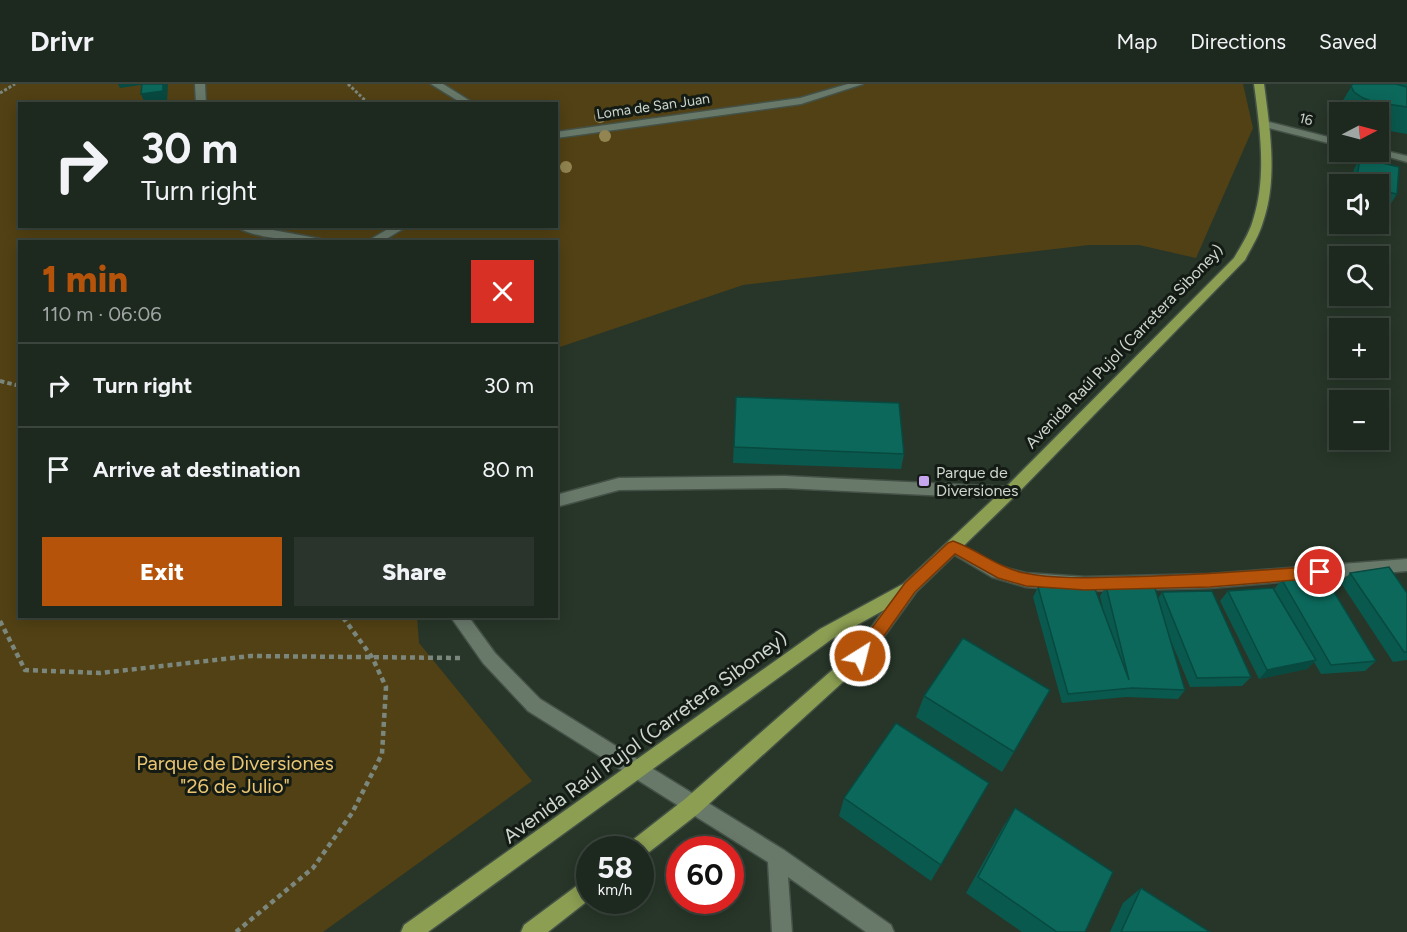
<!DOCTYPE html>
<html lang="en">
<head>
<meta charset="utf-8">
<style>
  body { margin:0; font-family:Figtree,sans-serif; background:#2a342c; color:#f1f3f6; height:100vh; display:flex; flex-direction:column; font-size:22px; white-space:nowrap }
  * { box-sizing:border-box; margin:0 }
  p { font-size:20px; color:#a0a6a4 }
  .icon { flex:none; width:33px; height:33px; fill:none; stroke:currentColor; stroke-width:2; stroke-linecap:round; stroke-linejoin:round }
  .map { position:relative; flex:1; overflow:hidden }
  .details { position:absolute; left:18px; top:156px; width:540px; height:378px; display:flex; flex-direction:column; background:#1d281f; border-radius:0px; box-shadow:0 3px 15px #0003,0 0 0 2px #3b443d }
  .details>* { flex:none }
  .hud { position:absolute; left:18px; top:18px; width:540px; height:126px; border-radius:0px; box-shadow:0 3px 15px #0003,0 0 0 2px #3b443d; background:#1d281f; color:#f1f3f6; overflow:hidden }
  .needle { width:39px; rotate:84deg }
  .controls { position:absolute; left:1329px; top:18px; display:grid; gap:12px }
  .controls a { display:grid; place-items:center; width:60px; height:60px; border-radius:0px; background:#1d281f; box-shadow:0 3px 15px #0003,0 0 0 2px #3b443d; font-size:30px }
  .speed { position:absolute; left:576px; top:752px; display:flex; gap:12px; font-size:30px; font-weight:700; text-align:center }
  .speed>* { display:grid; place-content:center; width:78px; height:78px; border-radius:50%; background:#1d281f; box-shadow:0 3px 15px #0003,0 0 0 2px #3b443d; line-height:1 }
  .speed small { font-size:15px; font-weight:400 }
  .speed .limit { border:9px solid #d22; background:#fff; color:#111 }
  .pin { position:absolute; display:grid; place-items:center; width:51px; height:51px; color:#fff; margin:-26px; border:3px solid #fff; border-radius:50%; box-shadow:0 2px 6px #0007 }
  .me { position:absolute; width:66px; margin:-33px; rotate:36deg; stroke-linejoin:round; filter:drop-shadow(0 0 4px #0008) }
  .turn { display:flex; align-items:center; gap:21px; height:126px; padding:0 24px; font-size:27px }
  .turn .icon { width:78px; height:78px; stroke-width:2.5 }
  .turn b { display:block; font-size:42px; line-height:51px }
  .round { display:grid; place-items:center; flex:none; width:63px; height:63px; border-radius:0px; background:#2a342c }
  .head { display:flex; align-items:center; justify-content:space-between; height:102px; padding:0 24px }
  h1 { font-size:36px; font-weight:800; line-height:45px; color:#b45309 }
  .primary-button { display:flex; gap:12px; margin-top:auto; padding:12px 24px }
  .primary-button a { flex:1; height:69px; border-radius:0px; background:#b45309; color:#fff; font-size:24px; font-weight:800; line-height:69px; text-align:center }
  .primary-button a+a { background:#2a342c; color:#f1f3f6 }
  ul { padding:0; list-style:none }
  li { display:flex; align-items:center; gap:18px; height:84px; padding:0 24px; border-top:2px solid #3b443d }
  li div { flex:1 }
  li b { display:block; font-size:22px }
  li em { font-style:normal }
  header { display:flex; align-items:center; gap:36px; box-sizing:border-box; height:84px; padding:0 30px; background:#1d281f; border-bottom:2px solid #3b443d }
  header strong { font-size:28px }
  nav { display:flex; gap:33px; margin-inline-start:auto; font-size:21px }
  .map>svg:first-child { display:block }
  .green { fill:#524114; fill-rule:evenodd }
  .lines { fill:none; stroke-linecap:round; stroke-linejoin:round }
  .minor-casing { stroke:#445146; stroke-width:3 }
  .major-casing { stroke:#445146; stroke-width:3 }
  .path-far2 { stroke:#7b877d; stroke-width:3; stroke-dasharray:3 2; stroke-linecap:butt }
  .path-far1 { stroke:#7b877d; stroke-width:4; stroke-dasharray:4.5 3; stroke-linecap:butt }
  .path { stroke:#7b877d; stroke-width:4.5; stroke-dasharray:5 4; stroke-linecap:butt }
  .minor { fill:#68796a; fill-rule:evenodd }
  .major { fill:#8b9e52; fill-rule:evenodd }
  .tree { fill:#928551 }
  .wall { fill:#0a594e }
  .shaded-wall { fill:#084940 }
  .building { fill:#0c685b; stroke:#084940; stroke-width:1.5 }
  .route { fill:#b45309; stroke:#753606; stroke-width:1.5 }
  .poi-dot { fill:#c7a6f0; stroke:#141b15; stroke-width:2 }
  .labels { text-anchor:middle; stroke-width:6; stroke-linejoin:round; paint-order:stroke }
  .far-street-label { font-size:14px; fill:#ced7cf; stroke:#141b15 }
  .street-label { font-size:16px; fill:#ced7cf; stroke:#141b15 }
  .poi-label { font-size:16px; fill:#ced7cf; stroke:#141b15; text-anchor:start }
  .near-street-label { font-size:20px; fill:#ced7cf; stroke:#141b15 }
  .near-park-label { font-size:20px; fill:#e9c571; stroke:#141b15 }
</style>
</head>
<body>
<header>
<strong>Drivr</strong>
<nav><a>Map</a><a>Directions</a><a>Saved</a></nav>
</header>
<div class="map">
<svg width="1407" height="848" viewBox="0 0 1407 848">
  <rect width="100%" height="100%" fill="#273629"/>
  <path class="green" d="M0,0H1243L1253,44L1196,174L1139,161H1089L743,201L557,264L556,158H20V532L417,533L419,559L532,697L323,848H0ZM20,20H556V142H20Z"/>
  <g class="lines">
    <defs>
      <path id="minor" d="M195,0H205L206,20H196Z
        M431,0H443L475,20H463Z
        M848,0H863L801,20L556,54V48L800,14Z
        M1265,37L1340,56V62L1261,42V38Z
        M1378,65L1407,72V78L1371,68H1378Z
        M236,142H252L321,155L326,158C306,158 251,155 236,142Z
        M393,142H408L381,158H366Z
        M784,392L1009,403L1014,405L1016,409L1014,413L1009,415L784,404L619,406L556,423V411L619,394Z
        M953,457L1002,483L1026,489L1085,493L1210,490L1407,475V487L1210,504L1085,507L1026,503L992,493L948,467L945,463L948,459Z
        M450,532H468L495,569L540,615L784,766L891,841L894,848H866L788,793L792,848H772L768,778L528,627L483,579Z"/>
      <path id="major" d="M1254,0H1264C1270,45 1278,95 1263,138C1259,152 1251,164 1245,176L1014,413L916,508L866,577L699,729L644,772L640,773V765H627L630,758L685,715L854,567L884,526L832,555L428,848H401L404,841L820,545L903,500L1004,405L1234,174C1241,162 1249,150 1253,136C1267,93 1260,45 1254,0Z
        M590,792V815L548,848H521L524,841Z"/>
    </defs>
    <use href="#minor" class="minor-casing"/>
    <use href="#major" class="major-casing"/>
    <path class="path-far2" d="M348,0L369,20
      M0,9L15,0"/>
    <path class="path-far1" d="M0,297L20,302"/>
    <path class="path" d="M0,537L25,586L100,589L251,572L460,574
      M236,848L313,784L352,729L382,670L386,603L372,573L342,532"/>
    <use href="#minor" class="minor"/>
    <use href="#major" class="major"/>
  </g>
  <g class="tree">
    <circle cx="600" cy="33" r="6"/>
    <circle cx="605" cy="52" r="6"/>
    <circle cx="566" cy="83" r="6"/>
  </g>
  <path class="wall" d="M1353,0H1407V50L1378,45V28H1340V31L1337,26Z
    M1360,74L1397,110L1390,121L1378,118V100H1351L1354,85Z
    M736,313L904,370L901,385L733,379Z
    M1350,489L1407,509V576L1393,578L1341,499Z
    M1282,496L1376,577L1365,587L1321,590L1314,578L1307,585L1259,595L1220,517L1228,507L1274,505Z
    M1106,502L1158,515L1162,508L1251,593L1242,602L1190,603L1169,552L1185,606L1178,615L1126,613L1062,619L1033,513L1038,503L1104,529L1100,512Z
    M924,612L1014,668L1002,688L916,633Z
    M989,699L931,797L839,732L844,714Z
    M1015,724L1085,848H1022L966,809L1003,743Z
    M1141,804L1210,848H1110L1123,819Z"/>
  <path class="shaded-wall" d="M118,0H147L120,4Z
    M163,0H168L167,17L153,20H145L141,10Z
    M1316,576L1307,585L1259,595L1267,586Z"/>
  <path class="building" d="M142,0H163V7L141,10Z
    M1353,0H1396L1407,3V23L1374,18L1363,14L1354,8L1351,2Z
    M1360,74L1399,83L1397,110L1378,106V100H1356Z
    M736,313L899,319L904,370L734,363Z
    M1389,483L1407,509V568H1404L1350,489Z
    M1325,493L1376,577L1331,581L1282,496Z
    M1094,502L1129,596L1106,502L1155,504L1185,606L1132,604L1068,610L1038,503Z
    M1273,504L1316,576L1267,586L1228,507Z
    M1212,507L1251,593L1197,594L1162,508Z
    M963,554L1050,606L1014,668L924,612Z
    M896,639L989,699L941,781L844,714Z
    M1015,724L1113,788L1085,848H1057L978,793Z
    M1141,804L1210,848H1121Z"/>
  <path class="route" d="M953,457C978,466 997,483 1024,489C1054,495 1088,494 1119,493C1186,492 1253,487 1320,482L1325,484L1327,488L1325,492L1320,494L1210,503L1085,506L1026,502L998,494L955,470L915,508L866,577L860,579L855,577L852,572L855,567L905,499L948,459Z"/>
  <rect class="poi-dot" x="918" y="391" width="12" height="12" rx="3"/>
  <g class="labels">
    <g class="far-street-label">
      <text transform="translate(653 22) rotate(-8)" y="5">Loma de San Juan</text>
      <text transform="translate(1306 35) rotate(14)" y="5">16</text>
    </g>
    <g class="street-label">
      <text transform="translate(1124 262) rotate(-46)" y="6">Avenida Raúl Pujol (Carretera Siboney)</text>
    </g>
    <g class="poi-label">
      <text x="936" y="394">Parque de<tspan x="936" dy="18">Diversiones</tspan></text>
    </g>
    <g class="near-street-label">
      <text transform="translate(645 653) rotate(-36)" y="7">Avenida Raúl Pujol (Carretera Siboney)</text>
    </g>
    <g class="near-park-label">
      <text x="235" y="686">Parque de Diversiones<tspan x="235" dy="23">"26 de Julio"</tspan></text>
    </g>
  </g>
</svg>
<div class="controls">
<a><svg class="needle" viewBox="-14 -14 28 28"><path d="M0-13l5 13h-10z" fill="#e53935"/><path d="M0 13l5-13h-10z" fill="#a0a6a4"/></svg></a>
<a><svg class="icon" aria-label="sound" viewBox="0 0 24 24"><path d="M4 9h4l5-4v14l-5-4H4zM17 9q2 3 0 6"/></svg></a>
<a><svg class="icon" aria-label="search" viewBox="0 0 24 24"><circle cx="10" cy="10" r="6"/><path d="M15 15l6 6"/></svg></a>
<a>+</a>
<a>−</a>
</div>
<div class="speed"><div>58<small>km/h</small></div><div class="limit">60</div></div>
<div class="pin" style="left:1320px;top:488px;background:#d93025"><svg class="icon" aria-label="arrive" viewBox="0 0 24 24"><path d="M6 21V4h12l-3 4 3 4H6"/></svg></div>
<svg class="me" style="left:860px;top:572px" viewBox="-20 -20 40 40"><circle r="17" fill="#b45309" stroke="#fff" stroke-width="3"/><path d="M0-11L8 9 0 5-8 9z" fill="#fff"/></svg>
<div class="hud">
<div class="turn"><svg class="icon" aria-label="right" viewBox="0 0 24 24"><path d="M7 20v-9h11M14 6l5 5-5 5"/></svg><div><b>30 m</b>Turn right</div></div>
</div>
<section class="details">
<div class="head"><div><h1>1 min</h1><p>110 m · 06:06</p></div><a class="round" style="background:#d93025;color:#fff"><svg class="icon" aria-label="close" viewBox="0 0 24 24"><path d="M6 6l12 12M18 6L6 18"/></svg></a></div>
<ul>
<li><svg class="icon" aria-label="right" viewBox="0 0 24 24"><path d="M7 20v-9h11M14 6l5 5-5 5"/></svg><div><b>Turn right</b></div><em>30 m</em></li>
<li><svg class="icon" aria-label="arrive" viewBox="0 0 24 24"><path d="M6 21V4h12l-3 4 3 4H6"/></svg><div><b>Arrive at destination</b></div><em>80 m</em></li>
</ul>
<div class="primary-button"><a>Exit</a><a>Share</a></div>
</section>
</div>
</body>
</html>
